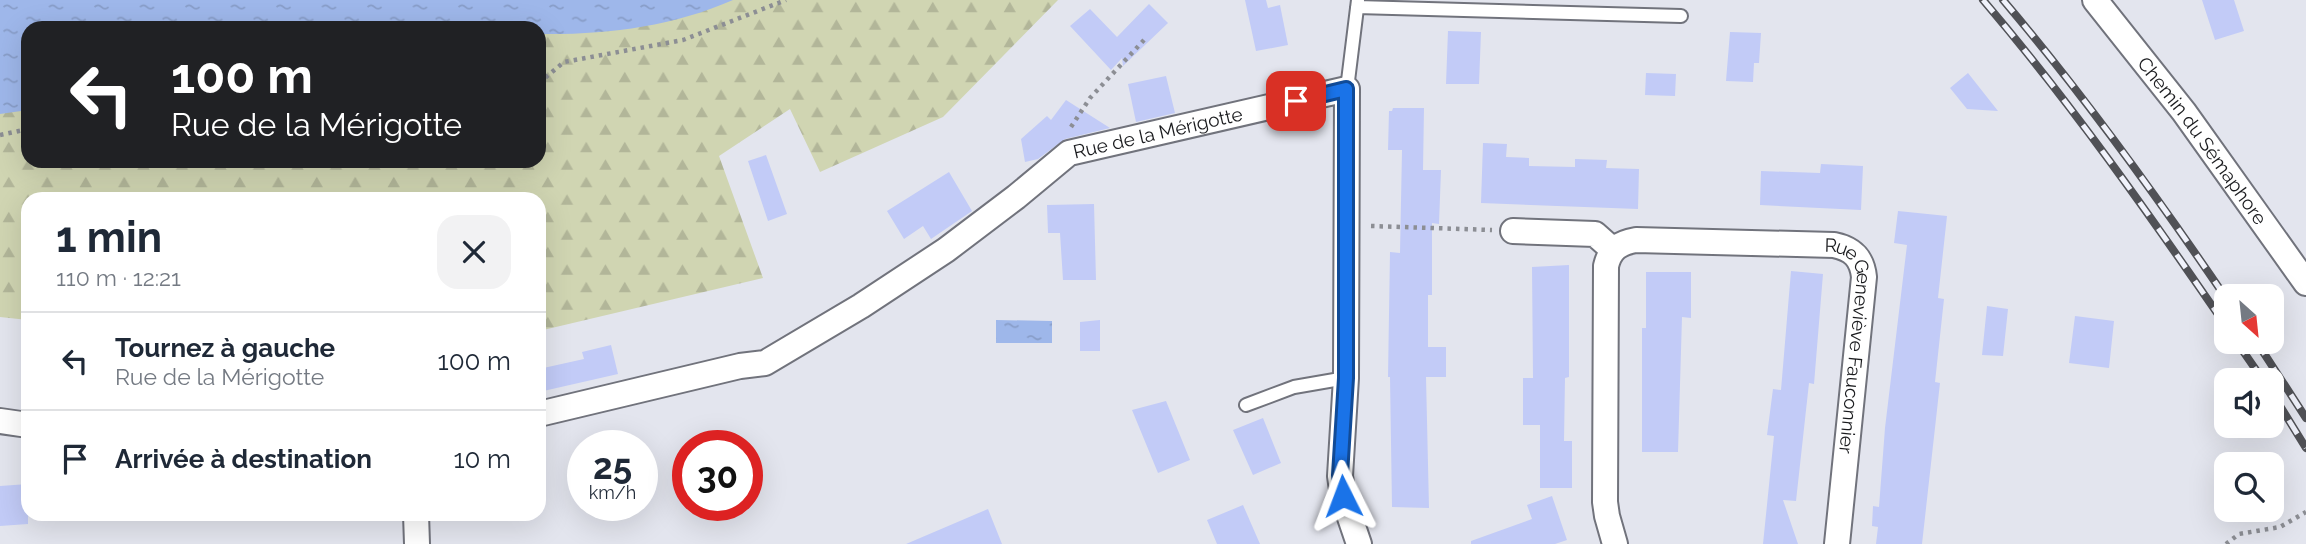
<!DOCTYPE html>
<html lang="fr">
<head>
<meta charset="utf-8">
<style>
  body { margin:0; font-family:Raleway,sans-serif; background:#f2f2f3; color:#1f2937; height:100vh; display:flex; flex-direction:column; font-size:26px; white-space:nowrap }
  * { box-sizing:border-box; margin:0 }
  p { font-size:23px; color:#747a83 }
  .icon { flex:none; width:38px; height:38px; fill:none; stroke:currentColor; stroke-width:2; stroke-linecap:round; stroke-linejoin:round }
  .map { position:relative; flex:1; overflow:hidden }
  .details { position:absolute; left:21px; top:192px; width:525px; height:329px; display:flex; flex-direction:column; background:#fff; border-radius:21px; box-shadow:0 7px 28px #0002 }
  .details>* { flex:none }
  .guide { position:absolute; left:21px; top:21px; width:525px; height:147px; border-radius:21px; box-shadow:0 7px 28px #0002; background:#202124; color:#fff; overflow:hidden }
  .needle { width:46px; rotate:153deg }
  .tools { position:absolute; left:2214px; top:284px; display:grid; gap:14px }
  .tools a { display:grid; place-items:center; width:70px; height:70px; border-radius:14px; background:#fff; box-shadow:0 7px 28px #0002; font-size:35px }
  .speed { position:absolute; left:567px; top:430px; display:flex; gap:14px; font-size:35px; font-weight:700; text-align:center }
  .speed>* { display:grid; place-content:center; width:91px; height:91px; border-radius:50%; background:#fff; box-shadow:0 7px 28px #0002; line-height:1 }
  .speed small { font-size:18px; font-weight:400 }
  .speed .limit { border:10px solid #d22; background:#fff; color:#111 }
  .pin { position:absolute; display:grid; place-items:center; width:60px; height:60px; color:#fff; margin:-30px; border-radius:14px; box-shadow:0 4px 10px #0006 }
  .me { position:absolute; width:77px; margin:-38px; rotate:357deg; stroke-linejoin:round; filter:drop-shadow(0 0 5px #0008) }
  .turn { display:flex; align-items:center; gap:24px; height:147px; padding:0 35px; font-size:32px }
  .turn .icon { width:91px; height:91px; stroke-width:2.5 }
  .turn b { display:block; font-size:49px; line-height:60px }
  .round { display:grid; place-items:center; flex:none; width:74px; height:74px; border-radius:21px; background:#f2f2f3 }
  .summary { display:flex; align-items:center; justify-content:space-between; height:119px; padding:0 35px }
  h1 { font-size:42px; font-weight:700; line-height:52px }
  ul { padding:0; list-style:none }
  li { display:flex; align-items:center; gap:21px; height:98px; padding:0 35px; border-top:2px solid #e0e1e3 }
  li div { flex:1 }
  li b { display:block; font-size:26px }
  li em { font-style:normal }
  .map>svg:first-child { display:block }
  .forest { fill:url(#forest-firs); fill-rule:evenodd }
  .water { fill:url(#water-ripples) }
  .building { fill:#c2cbf7 }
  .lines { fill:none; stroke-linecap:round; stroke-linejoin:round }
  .lane-casing { stroke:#71737c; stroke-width:16 }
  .street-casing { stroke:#71737c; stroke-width:28 }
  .path { stroke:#8c8e94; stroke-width:4.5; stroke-dasharray:3.5 5; stroke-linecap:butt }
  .lane { stroke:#fff; stroke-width:12 }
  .street { stroke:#fff; stroke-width:24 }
  .rail-casing { stroke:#505156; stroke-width:8 }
  .rail { stroke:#f0f2fb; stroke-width:5; stroke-dasharray:16; stroke-linecap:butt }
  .route-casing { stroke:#114b97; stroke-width:18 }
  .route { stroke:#1a73e8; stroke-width:12 }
  .labels { text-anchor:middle; stroke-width:6; stroke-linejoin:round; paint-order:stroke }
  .street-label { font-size:19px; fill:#1a1b1e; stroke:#f0f2fb }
</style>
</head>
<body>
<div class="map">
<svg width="2306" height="544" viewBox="0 0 2306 544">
  <defs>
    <pattern id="forest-firs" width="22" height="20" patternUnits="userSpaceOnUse" patternTransform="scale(1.75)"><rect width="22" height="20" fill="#d0d5b2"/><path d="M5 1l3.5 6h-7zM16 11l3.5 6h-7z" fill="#b2b699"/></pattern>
    <pattern id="water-ripples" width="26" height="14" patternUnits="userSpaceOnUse" patternTransform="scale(1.75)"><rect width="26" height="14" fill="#9eb7ea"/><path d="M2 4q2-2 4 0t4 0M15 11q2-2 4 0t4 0" fill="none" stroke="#889dc8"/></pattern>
  </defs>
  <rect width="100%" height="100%" fill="#e3e5ee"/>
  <path class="forest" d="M0,0H1058L943,117L820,172L790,109L719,156L763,278L539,331V200H28V320L0,317ZM28,28H539V161H28Z"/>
  <path class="water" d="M0,0H733C671,27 606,35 539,34V28H28V110L0,114Z
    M996,320L1052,321V343H996Z"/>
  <path class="building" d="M1245,0H1266L1268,8L1280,5L1288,45L1256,51Z
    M2202,0H2234L2244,31L2215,40Z
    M1149,4L1168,23L1123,66L1122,58L1111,70L1070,26L1090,9L1117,37Z
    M1448,31L1481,32L1479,84H1446Z
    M1730,32L1761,33L1759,63H1754L1753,82L1726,81Z
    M1646,73L1676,74L1675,96L1645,95Z
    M1968,73L1998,111L1967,109L1950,88Z
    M1166,76L1175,113L1136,122L1128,84Z
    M1066,100L1110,128L1065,139L1038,159L1025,162L1021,139L1047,116L1051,120Z
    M1393,108H1424L1423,170H1441L1439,224L1432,223V295H1428V347H1446V377H1426L1429,508L1392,507L1390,377H1388L1390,252L1400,253L1402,150H1388L1389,111H1392Z
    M1483,143L1507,144L1506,157L1529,158V166L1575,167V159L1607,160L1606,168L1639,169L1638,209L1481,203Z
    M766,155L787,214L768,221L748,161Z
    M1821,164L1863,166L1861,210L1760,205L1761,171L1820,173Z
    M949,172L972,211L931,239L923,226L904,239L887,211Z
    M1094,204L1096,280H1063L1060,233H1048L1047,205Z
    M1898,211L1947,216L1938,298L1944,299L1935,382L1940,383L1922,544H1876L1878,527L1872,526L1873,506L1879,507L1885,428L1907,245L1894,243Z
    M1569,265V377L1565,378L1564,441H1572V488H1540V425H1523V378H1533L1532,267Z
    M1791,271L1823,274L1814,384L1809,383L1796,501L1783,500L1798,544H1763L1774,436L1767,435L1773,389L1781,390Z
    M1646,272H1691V318L1682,317L1678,452H1642V328H1646Z
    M1987,306L2008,309L2003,356L1982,355Z
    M2075,316L2114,321L2109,368L2069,363Z
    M1100,320V351H1080V322Z
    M611,345L618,374L539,392V369L584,359L582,352Z
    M1166,401L1190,460L1158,473L1132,410Z
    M1263,418L1281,463L1253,475L1233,430Z
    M28,484V524L0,526V486Z
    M1552,496L1567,540L1555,544H1471V541L1532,519L1527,505Z
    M1243,505L1260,544H1217L1207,520Z
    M988,509L1002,544H906Z"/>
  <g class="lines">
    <defs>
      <path id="lane" d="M1357,7L1681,16
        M1347,89L1358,0
        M1246,405L1294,387L1346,378"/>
      <g id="street">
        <path id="s1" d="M2095,0L2184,112L2306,283"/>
        <path d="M1513,231L1595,234L1613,250"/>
        <path id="s2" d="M539,414L740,366L765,363L861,306L946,250L1016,197L1069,153L1347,89L1346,378L1340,476L1343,497L1359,544"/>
        <path d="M0,421L28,425"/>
        <path d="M416,514L417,544"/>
        <path id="s3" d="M1615,544L1607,516L1605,502L1606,266C1610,249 1619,243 1636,240L1834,245C1853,249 1862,258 1864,277L1837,544"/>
      </g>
    </defs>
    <use href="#lane" class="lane-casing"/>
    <use href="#street" class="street-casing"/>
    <path class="path" d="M539,83L564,62L683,40L786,0
      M1071,127L1090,98L1144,40
      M0,135L28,129
      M1371,226L1492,230
      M2226,544L2239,534L2280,527L2306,512"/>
    <use href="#lane" class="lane"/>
    <use href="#street" class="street"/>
    <defs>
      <path id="rail" d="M1983,0C2071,103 2149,214 2226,326
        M2003,0C2083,94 2156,195 2226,298
        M2236,341L2263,380
        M2256,341L2306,418
        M2272,393L2306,448"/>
    </defs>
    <use href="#rail" class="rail-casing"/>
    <use href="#rail" class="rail"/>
  </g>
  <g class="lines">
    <defs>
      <path id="route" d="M1296,101L1346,89V378L1340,475L1343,496"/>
    </defs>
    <use href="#route" class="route-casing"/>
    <use href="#route" class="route"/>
  </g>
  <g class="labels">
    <g class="street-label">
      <text dy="7" stroke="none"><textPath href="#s2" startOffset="693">Rue de la Mérigotte</textPath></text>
      <text dy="7" stroke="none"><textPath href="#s1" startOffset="177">Chemin du Sémaphore</textPath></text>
      <text dy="7" stroke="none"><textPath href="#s3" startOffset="628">Rue Geneviève Fauconnier</textPath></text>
    </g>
  </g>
</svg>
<div class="tools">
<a><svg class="needle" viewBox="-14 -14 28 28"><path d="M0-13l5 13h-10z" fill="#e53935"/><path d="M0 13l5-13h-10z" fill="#747a83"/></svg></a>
<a><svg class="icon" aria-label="sound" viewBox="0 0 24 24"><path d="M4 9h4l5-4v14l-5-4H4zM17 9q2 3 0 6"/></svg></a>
<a><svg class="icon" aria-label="search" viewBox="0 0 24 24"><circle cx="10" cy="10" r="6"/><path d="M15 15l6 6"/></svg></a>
</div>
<div class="speed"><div>25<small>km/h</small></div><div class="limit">30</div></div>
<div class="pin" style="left:1296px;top:101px;background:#d93025"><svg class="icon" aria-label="arrive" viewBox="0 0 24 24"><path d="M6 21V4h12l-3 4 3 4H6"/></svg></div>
<svg class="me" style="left:1343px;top:496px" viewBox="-20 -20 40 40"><path d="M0-17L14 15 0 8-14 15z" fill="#1a73e8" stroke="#fff" stroke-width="4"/></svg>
<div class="guide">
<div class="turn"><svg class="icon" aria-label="left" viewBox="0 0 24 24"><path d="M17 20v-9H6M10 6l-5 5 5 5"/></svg><div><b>100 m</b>Rue de la Mérigotte</div></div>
</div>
<section class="details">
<div class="summary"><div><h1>1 min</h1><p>110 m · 12:21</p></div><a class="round"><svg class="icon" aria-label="close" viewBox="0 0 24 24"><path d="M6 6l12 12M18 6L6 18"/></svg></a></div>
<ul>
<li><svg class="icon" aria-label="left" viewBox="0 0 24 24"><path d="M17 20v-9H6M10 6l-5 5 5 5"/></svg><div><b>Tournez à gauche</b><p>Rue de la Mérigotte</p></div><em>100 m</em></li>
<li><svg class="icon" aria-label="arrive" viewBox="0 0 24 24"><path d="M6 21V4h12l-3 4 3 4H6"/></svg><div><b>Arrivée à destination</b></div><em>10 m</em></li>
</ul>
</section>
</div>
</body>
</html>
